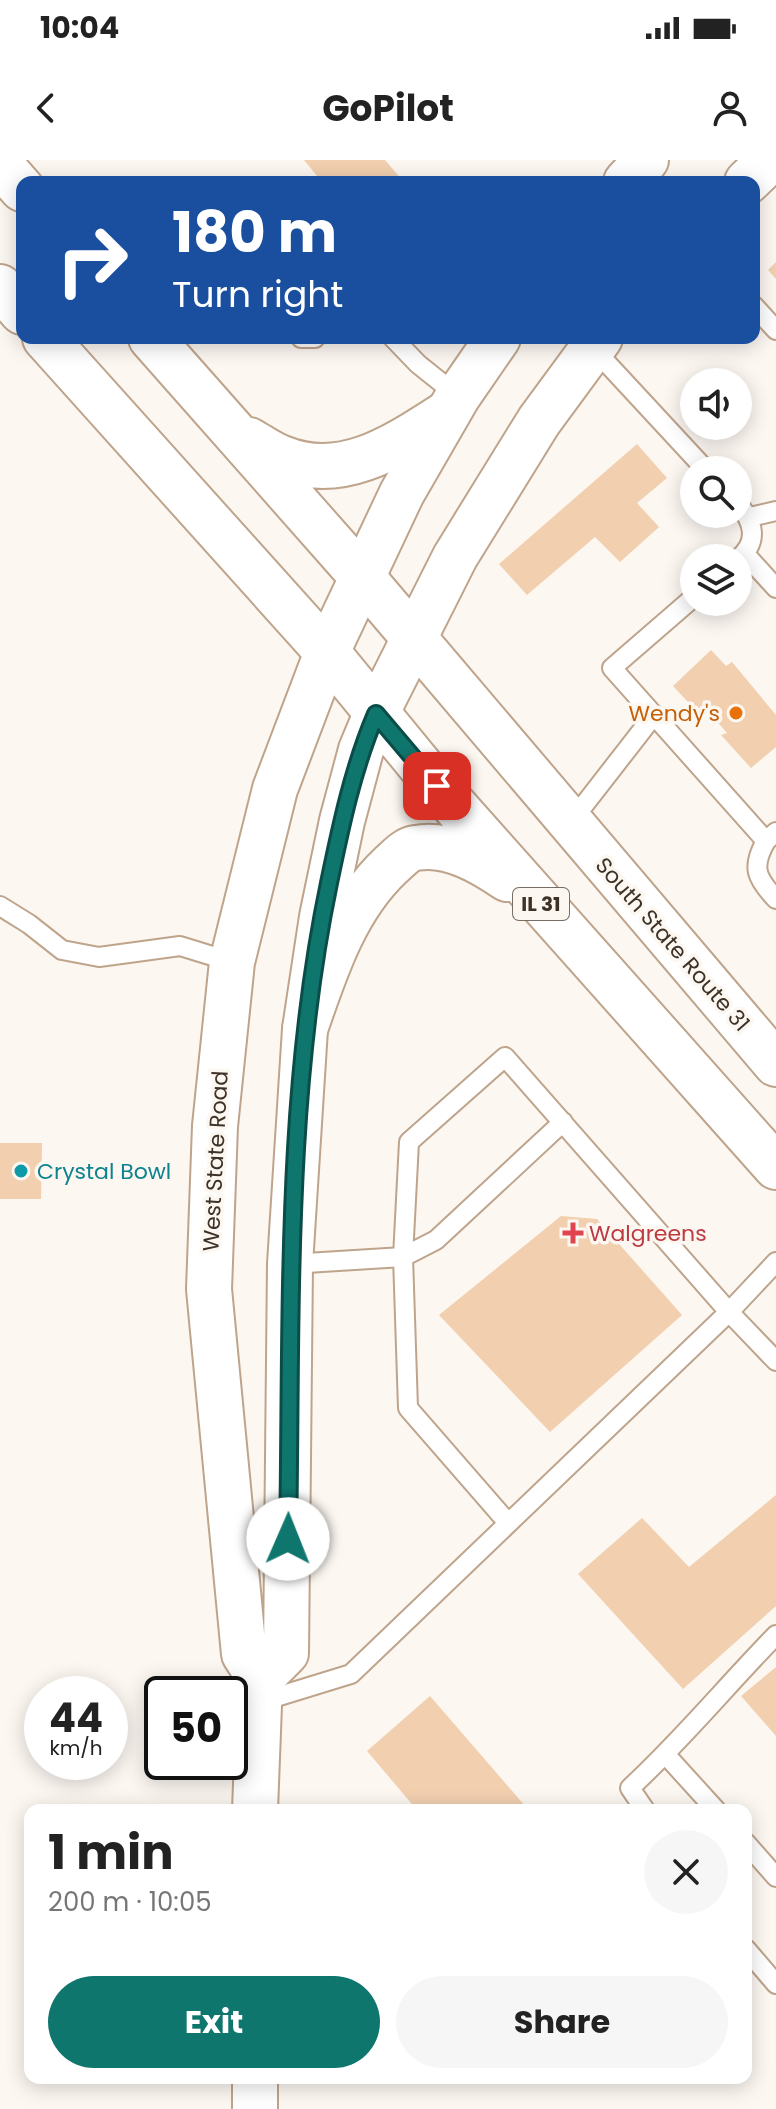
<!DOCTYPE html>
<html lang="en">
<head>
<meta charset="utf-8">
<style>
  body { margin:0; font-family:Poppins,sans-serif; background:#f6f6f6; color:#222; height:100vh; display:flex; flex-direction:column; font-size:30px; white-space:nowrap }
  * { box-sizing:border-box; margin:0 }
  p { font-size:26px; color:#767676 }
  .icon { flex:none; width:44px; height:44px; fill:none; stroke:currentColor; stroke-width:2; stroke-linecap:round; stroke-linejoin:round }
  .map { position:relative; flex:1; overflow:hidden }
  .panel { position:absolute; left:24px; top:1644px; width:728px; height:280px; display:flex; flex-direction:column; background:#fff; border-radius:16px; box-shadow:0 4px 20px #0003 }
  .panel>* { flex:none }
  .banner { position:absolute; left:16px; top:16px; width:744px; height:168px; border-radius:16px; box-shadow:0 4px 20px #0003; background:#1a4fa0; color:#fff; overflow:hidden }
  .tools { position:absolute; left:680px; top:208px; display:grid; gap:16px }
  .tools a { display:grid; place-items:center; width:72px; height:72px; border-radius:50%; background:#fff; box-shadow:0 4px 20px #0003; font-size:40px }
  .speed { position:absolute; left:24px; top:1516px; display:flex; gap:16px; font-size:40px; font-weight:700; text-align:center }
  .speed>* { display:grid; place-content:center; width:104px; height:104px; border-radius:50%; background:#fff; box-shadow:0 4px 20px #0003; line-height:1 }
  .speed small { font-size:20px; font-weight:400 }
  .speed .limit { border:4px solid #111; border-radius:12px; background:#fff; color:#111 }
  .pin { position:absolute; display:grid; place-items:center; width:68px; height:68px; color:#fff; margin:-34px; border-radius:16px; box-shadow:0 4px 12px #0006 }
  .me { position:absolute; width:88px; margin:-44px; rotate:1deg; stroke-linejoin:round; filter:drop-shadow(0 0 6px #0008) }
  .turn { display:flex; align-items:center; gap:28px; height:168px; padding:0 24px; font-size:36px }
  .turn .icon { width:104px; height:104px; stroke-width:2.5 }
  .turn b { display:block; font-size:56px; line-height:68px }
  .round { display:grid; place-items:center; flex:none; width:84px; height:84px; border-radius:42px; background:#f6f6f6 }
  .headline { display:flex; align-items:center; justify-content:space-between; height:136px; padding:0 24px }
  h1 { font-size:48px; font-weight:700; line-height:60px }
  .cta { display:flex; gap:16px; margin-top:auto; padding:16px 24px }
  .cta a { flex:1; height:92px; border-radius:48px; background:#0f766e; color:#fff; font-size:32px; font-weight:700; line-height:92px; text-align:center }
  .cta a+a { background:#f6f6f6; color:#222 }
  .status { display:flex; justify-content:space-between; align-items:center; height:56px; padding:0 40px; background:#fff; direction:ltr }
  .status svg { height:22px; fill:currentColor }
  header { display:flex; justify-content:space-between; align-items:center; height:104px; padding:0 24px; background:#fff; font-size:36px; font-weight:700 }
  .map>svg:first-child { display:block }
  .building { fill:#f1cfaf }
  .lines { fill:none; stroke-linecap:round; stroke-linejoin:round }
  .service-casing { stroke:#bfa48c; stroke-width:22 }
  .secondary-casing { stroke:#bfa48c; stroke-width:48 }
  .primary-casing { stroke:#bfa48c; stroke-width:48 }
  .service { stroke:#fff; stroke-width:18 }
  .secondary { stroke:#fff; stroke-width:44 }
  .primary { stroke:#fff; stroke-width:44 }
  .route-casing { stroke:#0a4d48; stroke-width:20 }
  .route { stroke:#0f766e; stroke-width:14 }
  .food-dot { fill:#e8710a; stroke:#fcf7f1; stroke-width:3 }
  .culture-dot { fill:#0f9aa8; stroke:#fcf7f1; stroke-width:3 }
  .health-dot { fill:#e0444e; stroke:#fcf7f1; stroke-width:3 }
  .labels { text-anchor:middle; stroke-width:7; stroke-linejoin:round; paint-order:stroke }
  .shield { fill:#fcf7f1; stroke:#766d64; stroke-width:2 }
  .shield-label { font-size:20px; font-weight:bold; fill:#3d3228 }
  .food-label { font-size:22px; fill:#c56008; stroke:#fcf7f1; text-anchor:end }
  .street-label { font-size:22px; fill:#3d3228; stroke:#fcf7f1 }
  .culture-label { font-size:22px; fill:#0d838f; stroke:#fcf7f1; text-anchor:start }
  .health-label { font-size:22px; fill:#be3a42; stroke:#fcf7f1; text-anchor:start }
</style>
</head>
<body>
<div class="status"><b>10:04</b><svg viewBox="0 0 49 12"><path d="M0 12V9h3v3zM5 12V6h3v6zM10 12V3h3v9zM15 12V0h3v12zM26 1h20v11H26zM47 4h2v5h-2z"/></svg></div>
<header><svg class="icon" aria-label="back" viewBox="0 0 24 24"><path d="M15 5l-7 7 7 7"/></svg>GoPilot<svg class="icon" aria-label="person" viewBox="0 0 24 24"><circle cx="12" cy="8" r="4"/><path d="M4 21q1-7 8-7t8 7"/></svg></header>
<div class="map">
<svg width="776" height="1949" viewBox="0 0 776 1949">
  <rect width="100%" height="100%" fill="#fcf7f1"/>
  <path class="building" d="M304,0H385L403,21L322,22Z
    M776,102V119L768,110Z
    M637,284L667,318L637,343L659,367L620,402L595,377L527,435L499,404Z
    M711,490L726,506L732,502L776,555V587L751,608L721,575L727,573L708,551L700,555L673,526Z
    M0,983H42L41,1039H0Z
    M561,1056L597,1059L682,1155L550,1272L439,1155Z
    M776,1335V1446L683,1529L578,1414L642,1358L689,1407Z
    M776,1507V1576L741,1536Z
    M430,1536L526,1647L522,1650H417L367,1591Z"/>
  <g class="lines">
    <defs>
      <path id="service" d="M754,146L776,170
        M301,178H315
        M393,178L418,204L458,236
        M592,187L706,310
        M738,344C754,362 759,382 738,399
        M750,357L776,351
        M745,394L776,428
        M694,437L612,508L766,681L776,672
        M570,663L654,555
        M766,681C751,707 756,718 776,739
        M0,746L29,764L62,790L99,797L180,786L232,802
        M290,1104L403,1097L436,1080L563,962
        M508,1363L408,1248L403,1097L409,982L505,897L729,1152L776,1201
        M260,1542L351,1514L729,1152L776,1102
        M666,1595L716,1650
        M645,1650L630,1628C682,1580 727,1525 776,1475
        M746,1683L776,1717
        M746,1789L776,1824"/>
      <path id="secondary" d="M626,22L646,0
        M747,22L770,0
        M260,1519L286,1493L290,1104L305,869L322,757L342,661L361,590L376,554L455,397L539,261L600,178
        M255,1650L260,1519L244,1494L209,1129L215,966L232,802L275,629L327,492L402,333L458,236L498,178
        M255,1918V1949"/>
      <path id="primary" d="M0,4L22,29
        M0,127L22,152
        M45,178L327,492L437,626L776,1007
        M151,178L363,418L776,904
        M249,280C260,286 270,294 282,298C343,323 397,285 447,253
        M305,869C325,811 345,748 391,705C398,699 406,689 416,688C448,682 481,701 507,719"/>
    </defs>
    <use href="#service" class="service-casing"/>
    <use href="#secondary" class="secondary-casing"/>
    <use href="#primary" class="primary-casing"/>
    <use href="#service" class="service"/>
    <use href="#secondary" class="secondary"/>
    <use href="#primary" class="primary"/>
  </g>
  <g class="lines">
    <defs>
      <path id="route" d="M288,1379C292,1160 284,938 329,723C341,665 353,608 376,554L437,626"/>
    </defs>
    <use href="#route" class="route-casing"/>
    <use href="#route" class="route"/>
  </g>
  <circle class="food-dot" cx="736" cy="553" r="8"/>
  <circle class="culture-dot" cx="21" cy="1011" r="8"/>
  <path class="health-dot" d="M569 1061h8v8h8v8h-8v8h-8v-8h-8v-8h8z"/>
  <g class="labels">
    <rect class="shield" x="513" y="728" width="56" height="32" rx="6"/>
    <g class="shield-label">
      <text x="541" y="751">IL 31</text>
    </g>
    <g class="food-label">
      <text x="720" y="561">Wendy's</text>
    </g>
    <g class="street-label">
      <text transform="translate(673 784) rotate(49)" y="8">South State Route 31</text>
      <text transform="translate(215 1001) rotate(-87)" y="8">West State Road</text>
    </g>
    <g class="culture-label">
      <text x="37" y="1019">Crystal Bowl</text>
    </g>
    <g class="health-label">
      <text x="589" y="1081">Walgreens</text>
    </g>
  </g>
</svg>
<div class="tools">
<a><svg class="icon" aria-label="sound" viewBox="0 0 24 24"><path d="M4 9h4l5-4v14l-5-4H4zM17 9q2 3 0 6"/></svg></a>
<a><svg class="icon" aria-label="search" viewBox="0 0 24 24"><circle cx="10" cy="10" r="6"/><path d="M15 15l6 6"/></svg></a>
<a><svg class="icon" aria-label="layers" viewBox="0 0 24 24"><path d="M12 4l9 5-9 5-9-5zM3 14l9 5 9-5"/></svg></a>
</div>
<div class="speed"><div>44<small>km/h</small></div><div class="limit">50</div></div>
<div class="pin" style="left:437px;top:626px;background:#d93025"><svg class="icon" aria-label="arrive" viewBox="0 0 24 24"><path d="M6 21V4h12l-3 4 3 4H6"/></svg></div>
<svg class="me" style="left:288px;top:1379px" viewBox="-20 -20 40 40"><circle r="19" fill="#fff"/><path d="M0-13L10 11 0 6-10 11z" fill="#0f766e"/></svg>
<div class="banner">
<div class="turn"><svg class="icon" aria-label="right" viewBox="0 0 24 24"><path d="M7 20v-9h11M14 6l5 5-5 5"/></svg><div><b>180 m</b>Turn right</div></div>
</div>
<section class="panel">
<div class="headline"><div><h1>1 min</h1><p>200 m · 10:05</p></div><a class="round"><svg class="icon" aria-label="close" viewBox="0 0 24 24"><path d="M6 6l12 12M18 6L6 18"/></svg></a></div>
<div class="cta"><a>Exit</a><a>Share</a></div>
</section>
</div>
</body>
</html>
